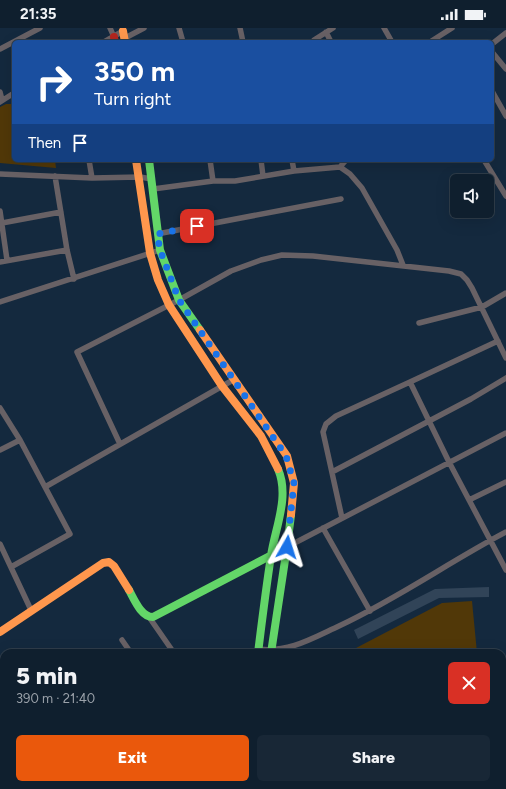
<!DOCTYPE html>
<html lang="en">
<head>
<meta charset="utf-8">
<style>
  body { margin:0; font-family:Figtree,sans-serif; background:#182736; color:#f1f3f6; height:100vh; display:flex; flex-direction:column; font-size:15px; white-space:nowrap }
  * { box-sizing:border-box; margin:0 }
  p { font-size:13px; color:#9ba2aa }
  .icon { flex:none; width:22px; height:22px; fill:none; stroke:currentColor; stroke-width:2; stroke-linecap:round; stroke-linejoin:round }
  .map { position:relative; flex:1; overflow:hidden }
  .sheet { position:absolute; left:0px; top:621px; width:506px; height:140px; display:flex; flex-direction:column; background:#0f1f2e; border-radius:12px 12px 0 0; box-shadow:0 4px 16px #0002,0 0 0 1px #2f3d4a }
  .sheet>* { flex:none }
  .top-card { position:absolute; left:12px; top:12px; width:482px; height:122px; border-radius:6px; box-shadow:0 4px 16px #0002,0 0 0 1px #2f3d4a; background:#1a4fa0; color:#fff; overflow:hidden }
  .controls { position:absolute; left:450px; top:146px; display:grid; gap:8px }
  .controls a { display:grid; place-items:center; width:44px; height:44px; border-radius:6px; background:#0f1f2e; box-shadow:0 4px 16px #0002,0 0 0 1px #2f3d4a; font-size:20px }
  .pin { position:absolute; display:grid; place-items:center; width:34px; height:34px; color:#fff; margin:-17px; border-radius:8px; box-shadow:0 2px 6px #0006 }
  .me { position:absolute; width:44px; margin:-22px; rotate:6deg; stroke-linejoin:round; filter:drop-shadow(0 0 3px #0008) }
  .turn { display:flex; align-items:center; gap:14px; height:84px; padding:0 16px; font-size:18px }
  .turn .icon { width:52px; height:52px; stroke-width:2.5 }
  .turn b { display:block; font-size:28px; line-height:34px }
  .then { display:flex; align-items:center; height:38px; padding:0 16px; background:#0003; gap:8px; font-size:15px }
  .round { display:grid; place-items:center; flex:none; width:42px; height:42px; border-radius:6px; background:#182736 }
  .headline { display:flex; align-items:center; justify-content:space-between; height:68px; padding:0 16px }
  h1 { font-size:24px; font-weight:800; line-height:30px }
  .button { display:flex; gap:8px; margin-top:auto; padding:8px 16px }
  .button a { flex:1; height:46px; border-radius:6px; background:#ea580c; color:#fff; font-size:16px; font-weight:800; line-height:46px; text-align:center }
  .button a+a { background:#182736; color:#f1f3f6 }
  .status { display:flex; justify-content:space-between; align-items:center; height:28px; padding:0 20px; background:#0f1f2e; direction:ltr }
  .status svg { height:11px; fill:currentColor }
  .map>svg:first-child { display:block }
  .green { fill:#513808 }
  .building { fill:#314458 }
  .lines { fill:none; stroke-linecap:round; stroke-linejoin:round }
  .lane { stroke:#686165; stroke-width:2.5 }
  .street { stroke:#686165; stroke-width:5.5 }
  .fast { stroke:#63d668; stroke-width:8 }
  .slow { stroke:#ff974d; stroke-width:8 }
  .jam { stroke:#b3261e; stroke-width:8 }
  .route { stroke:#1a73e8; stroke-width:7; stroke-dasharray:0 12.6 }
</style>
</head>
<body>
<div class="status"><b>21:35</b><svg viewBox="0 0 49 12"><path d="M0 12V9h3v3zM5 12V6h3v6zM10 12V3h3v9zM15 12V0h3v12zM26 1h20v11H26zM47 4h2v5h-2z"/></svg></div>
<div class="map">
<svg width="506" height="761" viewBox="0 0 506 761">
  <rect width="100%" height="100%" fill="#14293e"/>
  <path class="green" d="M6,76H14V132H55L56,140L0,135V79Z
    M472,573L477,625H358L356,620L442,575Z"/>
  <path class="building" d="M489,559V569L439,570L358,611L354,602L435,561Z"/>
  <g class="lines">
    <path class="lane" d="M54,757L56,761"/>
    <path class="street" d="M110,0L114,9
      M179,0L183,14
      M240,0L243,14
      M384,0L392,14
      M326,4L331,14
      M125,10L144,0
      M314,12L333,0
      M104,14L123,3V2
      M430,14L452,0
      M492,16L506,5
      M0,21L40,0
      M492,24L506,41
      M492,63L506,88
      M0,64L2,72
      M0,74L14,65
      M89,132L92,150
      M210,132L213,153
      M261,132L263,148
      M292,132L294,143
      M484,132L506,168
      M340,139L346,132
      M0,146L92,150L140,149L152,151
      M55,148L67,222L74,251
      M153,161L213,153H235L294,143L340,139L350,146L362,160L397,222L403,237
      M0,183L7,232
      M2,195L61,184
      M157,206L341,171
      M0,234L67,222
      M0,274L160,222
      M419,295L482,279L506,265
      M498,313L410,354L449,434L506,542
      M0,380L20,412L70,506L11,539
      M120,416L77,324L179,272L231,243L261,232L282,227L313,228L449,243L461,246L467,252L472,260L506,330
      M0,422L20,412
      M332,444L471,371L506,350
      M45,459L233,352
      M469,472L506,454
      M342,490L323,404L326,396L336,388L410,354
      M323,500L370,583
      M0,516L31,582
      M287,519L506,405
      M149,589L174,625
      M122,612L131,625
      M259,621C288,625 313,610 339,598C397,571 449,534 506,504
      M0,708L4,706
      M502,713L506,711
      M0,735L4,742
      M14,757L16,761
      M143,757L146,761
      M223,757L225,761"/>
    <path class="fast" d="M149,132L160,222L179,272L200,302
      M129,562C134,571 141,589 153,589L287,519
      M258,625C262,593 266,560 271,528C275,500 290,469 278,441
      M271,625L287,519L291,487
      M272,757V761"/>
    <path class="slow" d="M123,3L125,14
      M136,132L150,225L158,252L169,277L222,358L261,408L278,441
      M200,302L287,428L294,455L291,487
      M0,604L103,535L109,534L114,538L129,562"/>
    <path class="jam" d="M114,9L115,14
      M260,757V761"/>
  </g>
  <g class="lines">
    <path class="route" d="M197,198L157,206L160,222L179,272L286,428L294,455L287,519"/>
  </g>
</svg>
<div class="controls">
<a><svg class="icon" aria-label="sound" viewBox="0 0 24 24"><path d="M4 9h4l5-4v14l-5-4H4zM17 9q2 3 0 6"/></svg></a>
</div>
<div class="pin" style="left:197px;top:198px;background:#d93025"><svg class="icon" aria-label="arrive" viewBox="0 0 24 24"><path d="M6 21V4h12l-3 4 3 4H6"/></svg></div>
<svg class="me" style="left:287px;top:519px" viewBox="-20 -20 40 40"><path d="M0-17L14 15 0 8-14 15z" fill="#1a73e8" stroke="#fff" stroke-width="4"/></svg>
<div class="top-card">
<div class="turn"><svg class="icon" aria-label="right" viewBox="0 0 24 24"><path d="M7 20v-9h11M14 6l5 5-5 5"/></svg><div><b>350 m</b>Turn right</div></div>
<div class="then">Then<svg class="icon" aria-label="arrive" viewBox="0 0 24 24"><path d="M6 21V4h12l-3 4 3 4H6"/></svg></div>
</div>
<section class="sheet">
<div class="headline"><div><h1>5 min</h1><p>390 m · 21:40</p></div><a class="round" style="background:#d93025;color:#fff"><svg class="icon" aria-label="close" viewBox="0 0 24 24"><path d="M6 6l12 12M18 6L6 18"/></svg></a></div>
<div class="button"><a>Exit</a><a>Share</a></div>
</section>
</div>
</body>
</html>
